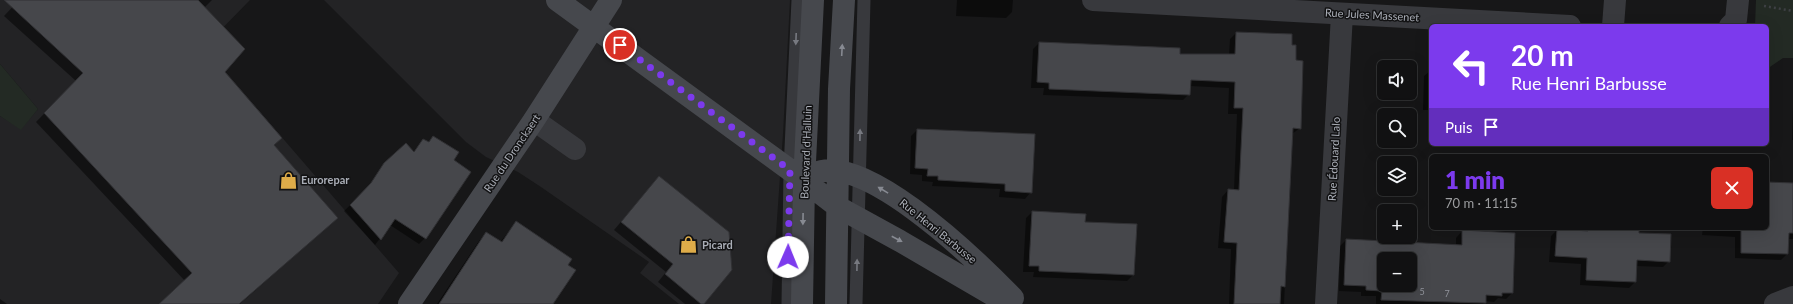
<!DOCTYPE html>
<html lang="fr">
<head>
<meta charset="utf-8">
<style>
  body { margin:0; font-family:Lato,sans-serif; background:#1a1a1b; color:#f1f3f6; height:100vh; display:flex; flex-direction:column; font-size:15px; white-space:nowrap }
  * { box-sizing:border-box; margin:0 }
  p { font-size:13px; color:#9c9d9f }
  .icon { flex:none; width:22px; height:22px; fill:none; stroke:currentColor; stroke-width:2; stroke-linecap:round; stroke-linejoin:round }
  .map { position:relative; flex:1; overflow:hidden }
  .side { position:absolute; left:1429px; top:154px; width:340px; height:76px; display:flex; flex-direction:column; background:#111112; border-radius:6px; box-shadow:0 4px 16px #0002,0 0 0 1px #303132 }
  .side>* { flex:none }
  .top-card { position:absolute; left:1429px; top:24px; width:340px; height:122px; border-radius:6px; box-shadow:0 4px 16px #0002,0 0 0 1px #303132; background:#7c3aed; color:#fff; overflow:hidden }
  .tools { position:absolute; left:1377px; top:60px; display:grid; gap:8px }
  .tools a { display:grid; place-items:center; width:40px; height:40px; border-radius:6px; background:#111112; box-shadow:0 4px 16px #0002,0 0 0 1px #303132; font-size:20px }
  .pin { position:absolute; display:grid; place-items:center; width:34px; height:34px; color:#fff; margin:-17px; border:2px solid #fff; border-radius:50%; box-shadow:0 1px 4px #0007 }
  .me { position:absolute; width:44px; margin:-22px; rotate:1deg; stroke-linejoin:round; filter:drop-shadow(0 0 3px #0008) }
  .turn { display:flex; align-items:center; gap:14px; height:84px; padding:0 16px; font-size:18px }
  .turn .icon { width:52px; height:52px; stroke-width:2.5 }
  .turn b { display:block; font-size:28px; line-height:34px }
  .then { display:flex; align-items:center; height:38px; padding:0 16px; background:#0003; gap:8px; font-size:15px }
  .round { display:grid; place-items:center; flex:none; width:42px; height:42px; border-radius:6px; background:#1a1a1b }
  .head { display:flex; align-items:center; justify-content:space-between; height:68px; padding:0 16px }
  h1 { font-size:24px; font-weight:800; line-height:30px; color:#7c3aed }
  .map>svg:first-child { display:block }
  .built { fill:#232325 }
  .green { fill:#232a24 }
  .shadow { fill:#0007; fill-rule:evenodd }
  .building { fill:#46474b; stroke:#313134; fill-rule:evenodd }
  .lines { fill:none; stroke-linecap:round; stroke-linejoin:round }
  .path { stroke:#3e4044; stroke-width:2.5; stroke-dasharray:2 3; stroke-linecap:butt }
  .lane { stroke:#38393d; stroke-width:13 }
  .street { stroke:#38393d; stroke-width:22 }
  .secondary { stroke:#46484d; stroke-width:22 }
  .oneway { fill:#777980 }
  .oneway2 { fill:#878a92 }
  .route { stroke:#7c3aed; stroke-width:7; stroke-dasharray:0 12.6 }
  .labels { text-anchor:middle; stroke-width:3; stroke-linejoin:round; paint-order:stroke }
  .number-label { font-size:9px; fill:#91949c }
  .street-label { font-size:11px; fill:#aaaeb7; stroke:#121213 }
  .poi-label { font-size:11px; font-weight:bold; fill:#aaaeb7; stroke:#121213; text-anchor:start }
</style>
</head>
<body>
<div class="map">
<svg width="1793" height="304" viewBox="0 0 1793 304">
  <rect width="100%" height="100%" fill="#171718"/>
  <path class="built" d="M0,0H250L204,47L399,273L378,304H0V116L21,129L38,109L0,64Z
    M324,0H790L783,134L771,304H679L640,273L649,262L541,187L518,172L486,157L466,142Z"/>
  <path class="green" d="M1756,0H1793V58H1783L1767,69V26H1755Z
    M0,64L38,109L21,130L0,116Z"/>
  <path class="shadow" d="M19,0H212L204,8L223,72L281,138L273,146L337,218L240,304H160L185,281L36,122L76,81L4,16Z
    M957,0H1013L1012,12L1006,18L956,16Z
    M1236,33L1300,128L1292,134L1284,304H1229L1231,249L1218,248L1222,197L1228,190H1234L1237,114H1228L1229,88L1190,86L1189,94L1183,100L1043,95L1044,88H1031L1033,49L1039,43L1179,55H1229L1230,39Z
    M1431,70V110H1423L1424,76Z
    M1793,108V140H1792Z
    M917,130L1031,192L1025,199L999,197L1000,189L932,186L933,182L922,181V175L910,174L911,136Z
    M433,137L453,160L425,238L419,244L390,225L375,245L344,211L366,190L385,164L413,152L423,140L428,143Z
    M659,177L703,304H685L658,282L666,272L614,230Z
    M1767,183L1793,206V239H1788L1787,254L1781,260L1735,258V237L1702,235L1703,228H1767Z
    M1032,212L1084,223L1133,275L1127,281L1033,277L1034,272H1023L1026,218Z
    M516,223L567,265L552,304H437L479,241L487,233L500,242Z
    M1582,228H1638V234L1669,261L1663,267L1636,266L1635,282L1629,288L1580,285L1581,264L1549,262L1551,236L1557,230L1582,231Z
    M1462,231L1512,293L1506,299L1498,298L1494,302L1485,301L1483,304H1376V296H1361V292L1339,291L1340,246L1346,240L1456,246V238ZM1384,259H1410V285H1384Z
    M0,299L7,304H0Z"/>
  <path class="building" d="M4,0H198L245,49L225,72L282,138L274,145L338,218L239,304H159L192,273L44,113L83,73Z
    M1236,32L1292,34V45H1296V60L1303,61L1301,129L1293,128L1285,287L1281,286L1280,304H1234L1237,243L1224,242L1228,189L1239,190L1243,108H1234L1235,82L1191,80L1190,95L1049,89V83L1037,82L1039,42L1180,48V54H1235Z
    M917,129L1035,134L1032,193L1005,191V184L938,180V176H927L928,169L915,168Z
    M433,136L459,152L454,160L471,172L426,239L395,219L381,240L350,205L371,183L384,163L406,143L414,152L423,139L429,142Z
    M659,176L729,232L732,270L704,304H701L665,274L673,264L621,222Z
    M1767,182L1793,183V233H1789L1788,254L1741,253V228H1767Z
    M1032,211L1086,214L1085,222L1137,224L1134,275L1039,271V266H1029Z
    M516,221L572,259L568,265L576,270L553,304H439L486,232L502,242Z
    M1588,228H1639V233L1671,234L1670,262L1637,260L1636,282L1586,280L1587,258L1555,256L1557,229L1588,231Z
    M1462,230L1515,233L1513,293H1502V296L1486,295V303L1381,300L1382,291L1366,290V286L1344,285L1346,239L1462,245ZM1384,259H1410V285H1384Z"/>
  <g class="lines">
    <path class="path" d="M1764,6L1793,11"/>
    <path class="lane" d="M788,304L790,170L798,0
      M856,304L864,0"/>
    <path class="street" d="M1093,0L1570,26
      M1613,26L1615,0
      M1730,26L1736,20L1738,0
      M534,120L575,149
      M1326,304L1342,14
      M1775,304L1793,297"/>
    <path class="secondary" d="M557,0L790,170L838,207L900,241L1008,304
      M804,182C846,130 983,267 1013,298
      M409,304L534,120L611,0
      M802,304L804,182L813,0
      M836,304L839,89L844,0"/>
  </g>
  <defs><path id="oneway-solid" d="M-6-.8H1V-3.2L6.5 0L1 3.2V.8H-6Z"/></defs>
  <g class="oneway">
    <use href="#oneway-solid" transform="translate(796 39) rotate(92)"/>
    <use href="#oneway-solid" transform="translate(860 135) rotate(-89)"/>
    <use href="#oneway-solid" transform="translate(857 265) rotate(-89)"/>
  </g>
  <g class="oneway2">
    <use href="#oneway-solid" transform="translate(842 50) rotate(-87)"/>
    <use href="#oneway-solid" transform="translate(883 190) rotate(-149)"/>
    <use href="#oneway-solid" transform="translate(803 219) rotate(91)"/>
    <use href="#oneway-solid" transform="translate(897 239) rotate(28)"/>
  </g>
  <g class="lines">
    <path class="route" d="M620,45L790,170L788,257"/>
  </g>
  <defs>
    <symbol id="shop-bare" viewBox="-9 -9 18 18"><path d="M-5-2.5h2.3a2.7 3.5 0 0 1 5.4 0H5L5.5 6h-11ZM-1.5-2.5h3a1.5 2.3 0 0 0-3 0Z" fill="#deac49" stroke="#121213" stroke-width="2.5" paint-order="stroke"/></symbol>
  </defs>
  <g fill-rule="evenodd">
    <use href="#shop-bare" x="276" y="168" width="25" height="25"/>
    <use href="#shop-bare" x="676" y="232" width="25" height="25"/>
  </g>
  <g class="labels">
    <g class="number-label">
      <text x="1422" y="295">5</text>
      <text x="1447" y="297">7</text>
    </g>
    <g class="street-label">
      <text transform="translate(1372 15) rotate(3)" y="4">Rue Jules Massenet</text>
      <text transform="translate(806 152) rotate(-88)" y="4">Boulevard d'Halluin</text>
      <text transform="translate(512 153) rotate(-56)" y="4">Rue du Dronckaert</text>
      <text transform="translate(1334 159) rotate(-87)" y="4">Rue Édouard Lalo</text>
      <text transform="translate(938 231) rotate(39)" y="4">Rue Henri Barbusse</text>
    </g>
    <g class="poi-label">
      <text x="301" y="184">Eurorepar</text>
      <text x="702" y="249">Picard</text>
    </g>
  </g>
</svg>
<div class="tools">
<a><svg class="icon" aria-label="sound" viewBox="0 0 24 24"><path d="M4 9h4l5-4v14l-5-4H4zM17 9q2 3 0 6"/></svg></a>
<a><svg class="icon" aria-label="search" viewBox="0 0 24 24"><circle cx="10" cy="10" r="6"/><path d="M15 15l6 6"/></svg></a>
<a><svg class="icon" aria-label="layers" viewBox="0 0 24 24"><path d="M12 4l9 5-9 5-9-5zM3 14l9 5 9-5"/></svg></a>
<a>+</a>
<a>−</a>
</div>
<div class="pin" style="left:620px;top:45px;background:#d93025"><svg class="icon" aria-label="arrive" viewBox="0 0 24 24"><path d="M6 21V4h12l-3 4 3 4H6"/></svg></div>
<svg class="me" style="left:788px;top:257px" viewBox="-20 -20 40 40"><circle r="19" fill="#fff"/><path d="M0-13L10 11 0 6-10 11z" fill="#7c3aed"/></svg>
<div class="top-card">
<div class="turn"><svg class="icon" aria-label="left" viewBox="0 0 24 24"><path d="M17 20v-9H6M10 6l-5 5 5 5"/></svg><div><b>20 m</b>Rue Henri Barbusse</div></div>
<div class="then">Puis<svg class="icon" aria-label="arrive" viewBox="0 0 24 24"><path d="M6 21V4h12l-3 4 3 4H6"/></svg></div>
</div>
<section class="side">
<div class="head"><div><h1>1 min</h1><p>70 m · 11:15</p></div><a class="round" style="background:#d93025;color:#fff"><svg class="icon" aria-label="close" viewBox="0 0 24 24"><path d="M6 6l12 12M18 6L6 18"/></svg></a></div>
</section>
</div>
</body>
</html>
